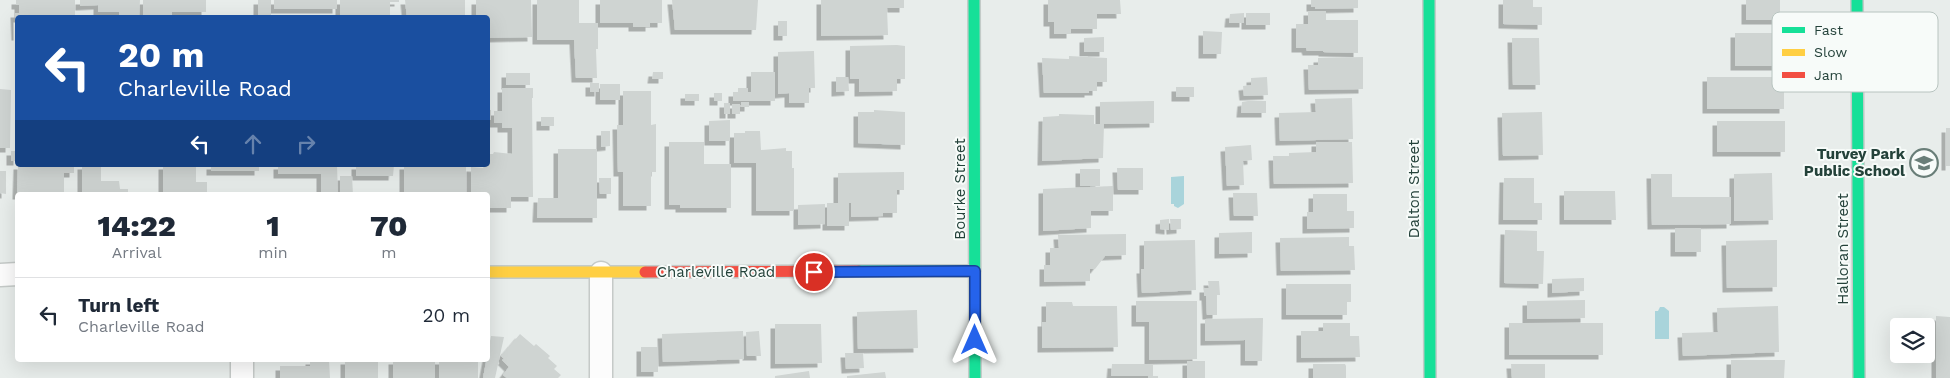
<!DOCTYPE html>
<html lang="en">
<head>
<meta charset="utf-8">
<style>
  body { margin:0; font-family:"Work Sans",sans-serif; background:#f6f6f7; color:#1f2937; height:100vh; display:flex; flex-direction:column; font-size:19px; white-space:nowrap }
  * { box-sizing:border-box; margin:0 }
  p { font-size:16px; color:#747a83 }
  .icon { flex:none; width:28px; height:28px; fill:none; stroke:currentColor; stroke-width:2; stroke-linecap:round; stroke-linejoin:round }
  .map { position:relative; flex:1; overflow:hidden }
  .panel { position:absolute; left:15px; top:192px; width:475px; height:170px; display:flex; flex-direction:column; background:#fff; border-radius:5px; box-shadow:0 5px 20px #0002 }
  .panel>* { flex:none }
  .banner { position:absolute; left:15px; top:15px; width:475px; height:152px; border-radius:5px; box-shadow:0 5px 20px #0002; background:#1a4fa0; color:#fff; overflow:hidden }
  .fabs { position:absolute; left:1890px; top:318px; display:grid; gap:10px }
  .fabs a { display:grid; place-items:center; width:45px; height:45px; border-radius:5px; background:#fff; box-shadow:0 5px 20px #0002; font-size:25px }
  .pin { position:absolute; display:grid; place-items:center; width:42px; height:42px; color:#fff; margin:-21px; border:2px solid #fff; border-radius:50%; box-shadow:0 1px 5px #0007 }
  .me { position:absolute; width:55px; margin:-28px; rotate:0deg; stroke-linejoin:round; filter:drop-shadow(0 0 4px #0008) }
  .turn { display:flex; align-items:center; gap:18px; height:105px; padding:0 20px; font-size:22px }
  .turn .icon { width:65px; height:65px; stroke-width:2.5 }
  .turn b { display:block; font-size:35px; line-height:42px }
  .lanes { display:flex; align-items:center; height:48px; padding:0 20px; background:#0003; justify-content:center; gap:25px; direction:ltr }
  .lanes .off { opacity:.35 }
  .eta { display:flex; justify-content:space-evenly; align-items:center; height:85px; text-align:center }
  .eta b { font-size:30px; font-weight:800; line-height:35px }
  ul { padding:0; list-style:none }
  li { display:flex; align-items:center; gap:15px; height:75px; padding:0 20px; border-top:1px solid #e0e1e3 }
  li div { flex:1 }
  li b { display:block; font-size:19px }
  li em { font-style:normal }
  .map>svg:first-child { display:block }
  .water { fill:#a9d4db }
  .building { fill:#cfd4d2; filter:url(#shadow) }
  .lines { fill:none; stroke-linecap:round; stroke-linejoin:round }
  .street-casing { stroke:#c5cac8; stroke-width:25 }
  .fast-casing { stroke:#c3cbc8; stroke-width:14 }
  .slow-casing { stroke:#c3cbc8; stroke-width:14 }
  .jam-casing { stroke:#c3cbc8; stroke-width:14 }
  .street { stroke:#fcfcfc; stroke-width:22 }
  .fast { stroke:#16e098; stroke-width:11 }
  .slow { stroke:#ffcf43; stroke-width:11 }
  .jam { stroke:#f24e42; stroke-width:11 }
  .route-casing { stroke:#184099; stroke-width:12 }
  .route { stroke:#2563eb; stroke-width:9 }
  .labels { text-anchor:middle; stroke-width:4; stroke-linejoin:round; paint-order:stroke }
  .poi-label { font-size:15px; font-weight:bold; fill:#24423a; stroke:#f7fbf9; text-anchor:end }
  .street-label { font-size:15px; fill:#24423a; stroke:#f7fbf9 }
  .key { fill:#f7fbf9; stroke:#b8c4c0; stroke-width:1 }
  .key-label { font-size:14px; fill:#24423a }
</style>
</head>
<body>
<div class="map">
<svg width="1950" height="378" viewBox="0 0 1950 378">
  <defs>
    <filter id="shadow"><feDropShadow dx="-4.5" dy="4.5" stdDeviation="0" flood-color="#0004"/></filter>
  </defs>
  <rect width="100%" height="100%" fill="#e8edeb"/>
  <path class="water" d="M1184,176V204L1178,208L1174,206V204H1171V177Z
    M1660,307H1664L1669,311V339H1655V311H1658Z"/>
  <path class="building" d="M16,0H75V18H18V36H16L15,13H19V5H16Z
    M80,0H140L139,18H119V12H98V5L80,6Z
    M143,0H206V12H172V18H143Z
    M258,0H271V18H258Z
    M274,0H337V9H274Z
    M340,0H399V2H390V18H340Z
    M405,0H465V18H407Z
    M476,0H531L532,37L488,38V18H476Z
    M537,0H579V23H598V49H596L597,78H576L574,40H537Z
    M600,0H662V23H650V27H633V23H600Z
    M672,0H758L756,30H675Z
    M821,0H904V8H887L888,35L821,36Z
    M1048,0H1120L1121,14H1097V29H1071V34H1054V22H1048Z
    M1311,0H1358V8L1315,9V7H1311Z
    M1503,0H1533V7H1542V25L1503,24Z
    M1746,0H1780V20H1746Z
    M1308,11H1326V20H1358V53L1323,52V51H1307L1306,48H1296V24H1308Z
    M1244,13V23H1229L1230,14Z
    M1246,13H1270V25H1246Z
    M778,21H787V36H778Z
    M1203,31L1222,32L1221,54H1203Z
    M1735,33H1786V66H1735Z
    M1104,37V52H1084V38Z
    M1512,38H1539L1540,85H1513Z
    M897,45L905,46V79H897V91L859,92V79H850V46Z
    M814,51L815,88H809V103H789V93L778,94V52Z
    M1069,56L1107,58V82H1097V91H1089V93H1044L1042,58L1069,59Z
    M1363,57V89L1309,90L1308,65H1318V58Z
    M653,72H663V79H652Z
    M751,72H775V101H733V92H738V88H748V92H751Z
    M506,73H530V85H506Z
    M836,77H848L849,91L836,92Z
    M1267,77L1268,95L1244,96L1243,86L1251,85V78Z
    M1707,77H1784V109H1707Z
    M590,83H599V92H590Z
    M600,84H620V100H600Z
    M1176,87H1194V97H1176Z
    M502,88H533V98H532L533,197H511V208H488V195H471V167L484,168V165H488V154H493L494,152L512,154V128H502V123H494V111H502Z
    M0,89L11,90L10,148H0Z
    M623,91H651V125L656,124V172H651V206H623V172H618L617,125H623Z
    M714,93H722V101H714Z
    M685,94H699V101H685Z
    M1352,98L1353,139L1280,141L1279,113L1316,112L1315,99Z
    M1154,101V123L1104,124L1103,158L1042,161L1043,117L1059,116V114L1094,115V124H1100V102Z
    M1248,101H1266V113H1241L1242,102Z
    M741,102H749V107H741Z
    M724,103H730V114H724Z
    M732,104H740V114H732Z
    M488,110H491V120H488Z
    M874,110L905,112V145L858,143V112H874Z
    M1542,112L1543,155L1503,156L1502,113Z
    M541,117H554V126H541Z
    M730,120V141H709V121Z
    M1717,121H1785V152H1717Z
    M1946,128H1950V166H1946Z
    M601,131H610V146L601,147Z
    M745,131H760L761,150L786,148V151H792V168H794V211H756V163H734V133H745Z
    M669,142H704V164H731V208H680V205H669Z
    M1316,142H1352L1353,183L1274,184L1273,156H1289V153L1316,152Z
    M1251,145L1252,160L1243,161L1244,185L1227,186L1225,147Z
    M558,149H597V218H537L538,198H558Z
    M11,151H18V161H11Z
    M18,165H74V173H64V192H76V195H17Z
    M82,165H101V181H119L120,189H128V195H82Z
    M163,165H196V182H207V195H163Z
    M211,165H259V171H211Z
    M278,165H337L338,195H321V174H278Z
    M356,165H394L393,176H356Z
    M404,165H466V195H404Z
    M1117,168H1143V190H1118Z
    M1080,169H1100V186H1080Z
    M0,171H6V194L0,193Z
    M904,172V190H897V213H883V216L851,217V203H849V226H827V203H838V173Z
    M1772,173L1773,220L1734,221V174Z
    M1651,174H1672V197H1731V224L1652,225Z
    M340,176H352L353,195H340Z
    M599,178H611V194H600Z
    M1504,178H1534V203H1542V220H1503Z
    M1113,186V211H1091V228L1043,231V189Z
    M1564,191H1615L1616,220H1564Z
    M1233,193H1257L1258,216H1234Z
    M1313,194H1347V211H1354V228L1307,229V212H1313Z
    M825,204V224L798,225V205Z
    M1169,219V230L1160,229V220Z
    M1170,219H1181V229L1171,230Z
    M1675,228H1701V252H1675Z
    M1505,230L1537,231V251H1544L1543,284L1504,283Z
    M1252,232V253L1219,254V233Z
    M1126,234V255L1105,256L1095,269H1090V281L1044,282V265H1050V248H1059L1058,235Z
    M1349,237V246H1354L1355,270L1281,271L1280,238Z
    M1195,240L1196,290L1142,293L1141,269H1144V241Z
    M1777,240V287L1727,288L1726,241Z
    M1584,278V291L1552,293V279Z
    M1208,281H1219L1220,295H1217V315H1207L1206,296H1204V288H1209Z
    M1286,284H1351V302H1347V315H1286Z
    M1585,300V318L1527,319V301Z
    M1136,301H1197V359L1149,360V322H1136Z
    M1046,302H1072L1073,306H1117L1118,347L1042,348V322H1046Z
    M1778,306L1779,352L1683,356L1682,333L1718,332L1717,308Z
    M917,310L918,348L858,349L857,312Z
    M1936,316L1950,317V378H1936Z
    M1263,318L1262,361H1245V340L1205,341V319Z
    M1323,323H1350V336H1359L1360,357L1301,358V331H1323Z
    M1509,323H1603V355H1509Z
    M775,324H821L822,363L775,364Z
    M743,331L744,359L663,362L662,334Z
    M759,331L761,356H747L746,332Z
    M520,334L534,346L536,344L550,356L548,358L557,366L554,369L561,375L558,378H507L503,375L509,367L502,360L504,359L501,356Z
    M491,336L504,337L495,378H483Z
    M641,347H658V372H641Z
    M845,353H863L864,368L846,369Z
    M310,360H329L330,378H280V366H310Z
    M345,360H378V378H345Z
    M393,360H435V378H393Z
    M439,360H478V378H439Z
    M1731,360H1785L1784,378H1731Z
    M1187,361H1205V378H1187Z
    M1112,364H1153V376H1158V378H1148V376H1111Z
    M1313,364H1345L1346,366V378H1313Z
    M1511,364H1545V378H1512Z
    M809,371L810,378H775V376Z
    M885,372L886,378H847V376Z"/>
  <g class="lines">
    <defs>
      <path id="street" d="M601,273V378
        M0,275L18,274
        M242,378V360"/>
      <path id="fast" d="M974,0L975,378
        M1429,0L1430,378
        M1857,0L1859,378
        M859,271H975"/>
      <path id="slow" d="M488,272H645"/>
      <path id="jam" d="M645,272L859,271"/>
    </defs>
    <use href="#street" class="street-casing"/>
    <use href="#fast" class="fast-casing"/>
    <use href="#slow" class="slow-casing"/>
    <use href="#jam" class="jam-casing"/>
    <use href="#street" class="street"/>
    <use href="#fast" class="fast"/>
    <use href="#slow" class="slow"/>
    <use href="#jam" class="jam"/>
  </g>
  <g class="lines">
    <defs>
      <path id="route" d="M814,272L975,271V340"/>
    </defs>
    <use href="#route" class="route-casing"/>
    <use href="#route" class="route"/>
  </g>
  <defs>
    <symbol id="school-ring" viewBox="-11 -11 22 22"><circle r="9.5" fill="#f7fbf9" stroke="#697e78" stroke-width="1.5"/><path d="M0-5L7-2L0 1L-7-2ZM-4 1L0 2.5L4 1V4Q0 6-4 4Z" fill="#697e78"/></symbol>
  </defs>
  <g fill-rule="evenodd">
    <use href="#school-ring" x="1908" y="147" width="32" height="32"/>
  </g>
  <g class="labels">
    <g class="poi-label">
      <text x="1905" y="159">Turvey Park<tspan x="1905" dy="17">Public School</tspan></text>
    </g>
    <g class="street-label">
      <text transform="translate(960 189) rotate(-90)" y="5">Bourke Street</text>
      <text transform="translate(1414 189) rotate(-90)" y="5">Dalton Street</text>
      <text transform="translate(1843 249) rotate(-90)" y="5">Halloran Street</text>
      <text x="716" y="277">Charleville Road</text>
    </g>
  </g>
  <rect x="1772" y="12" width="166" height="80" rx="8" class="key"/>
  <rect x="1782" y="27" width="23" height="6" fill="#16e098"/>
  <rect x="1782" y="49" width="23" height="7" fill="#ffcf43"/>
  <rect x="1782" y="72" width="23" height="6" fill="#f24e42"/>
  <g class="key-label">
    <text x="1814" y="35">Fast</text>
    <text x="1814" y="57">Slow</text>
    <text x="1814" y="80">Jam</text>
  </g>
</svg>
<div class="fabs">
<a><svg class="icon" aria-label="layers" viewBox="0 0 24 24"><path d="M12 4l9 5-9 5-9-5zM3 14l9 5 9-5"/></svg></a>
</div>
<div class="pin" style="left:814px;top:272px;background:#d93025"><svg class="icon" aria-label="arrive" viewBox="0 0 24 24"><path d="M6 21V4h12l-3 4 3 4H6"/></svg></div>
<svg class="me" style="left:975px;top:340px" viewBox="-20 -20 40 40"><path d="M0-17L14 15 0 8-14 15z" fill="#2563eb" stroke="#fff" stroke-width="4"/></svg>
<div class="banner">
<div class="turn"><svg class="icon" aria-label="left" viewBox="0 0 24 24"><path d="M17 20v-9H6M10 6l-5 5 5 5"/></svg><div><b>20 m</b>Charleville Road</div></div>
<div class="lanes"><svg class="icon" aria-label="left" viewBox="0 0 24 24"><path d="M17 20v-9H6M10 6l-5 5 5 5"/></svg><svg class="icon off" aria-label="ahead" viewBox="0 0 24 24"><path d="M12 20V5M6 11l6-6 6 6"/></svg><svg class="icon off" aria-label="right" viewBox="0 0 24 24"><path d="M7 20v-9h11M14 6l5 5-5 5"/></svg></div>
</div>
<section class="panel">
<div class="eta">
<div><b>14:22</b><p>Arrival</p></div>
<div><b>1</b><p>min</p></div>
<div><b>70</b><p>m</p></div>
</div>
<ul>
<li><svg class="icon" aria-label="left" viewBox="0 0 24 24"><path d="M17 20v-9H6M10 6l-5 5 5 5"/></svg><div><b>Turn left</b><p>Charleville Road</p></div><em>20 m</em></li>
</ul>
</section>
</div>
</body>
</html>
